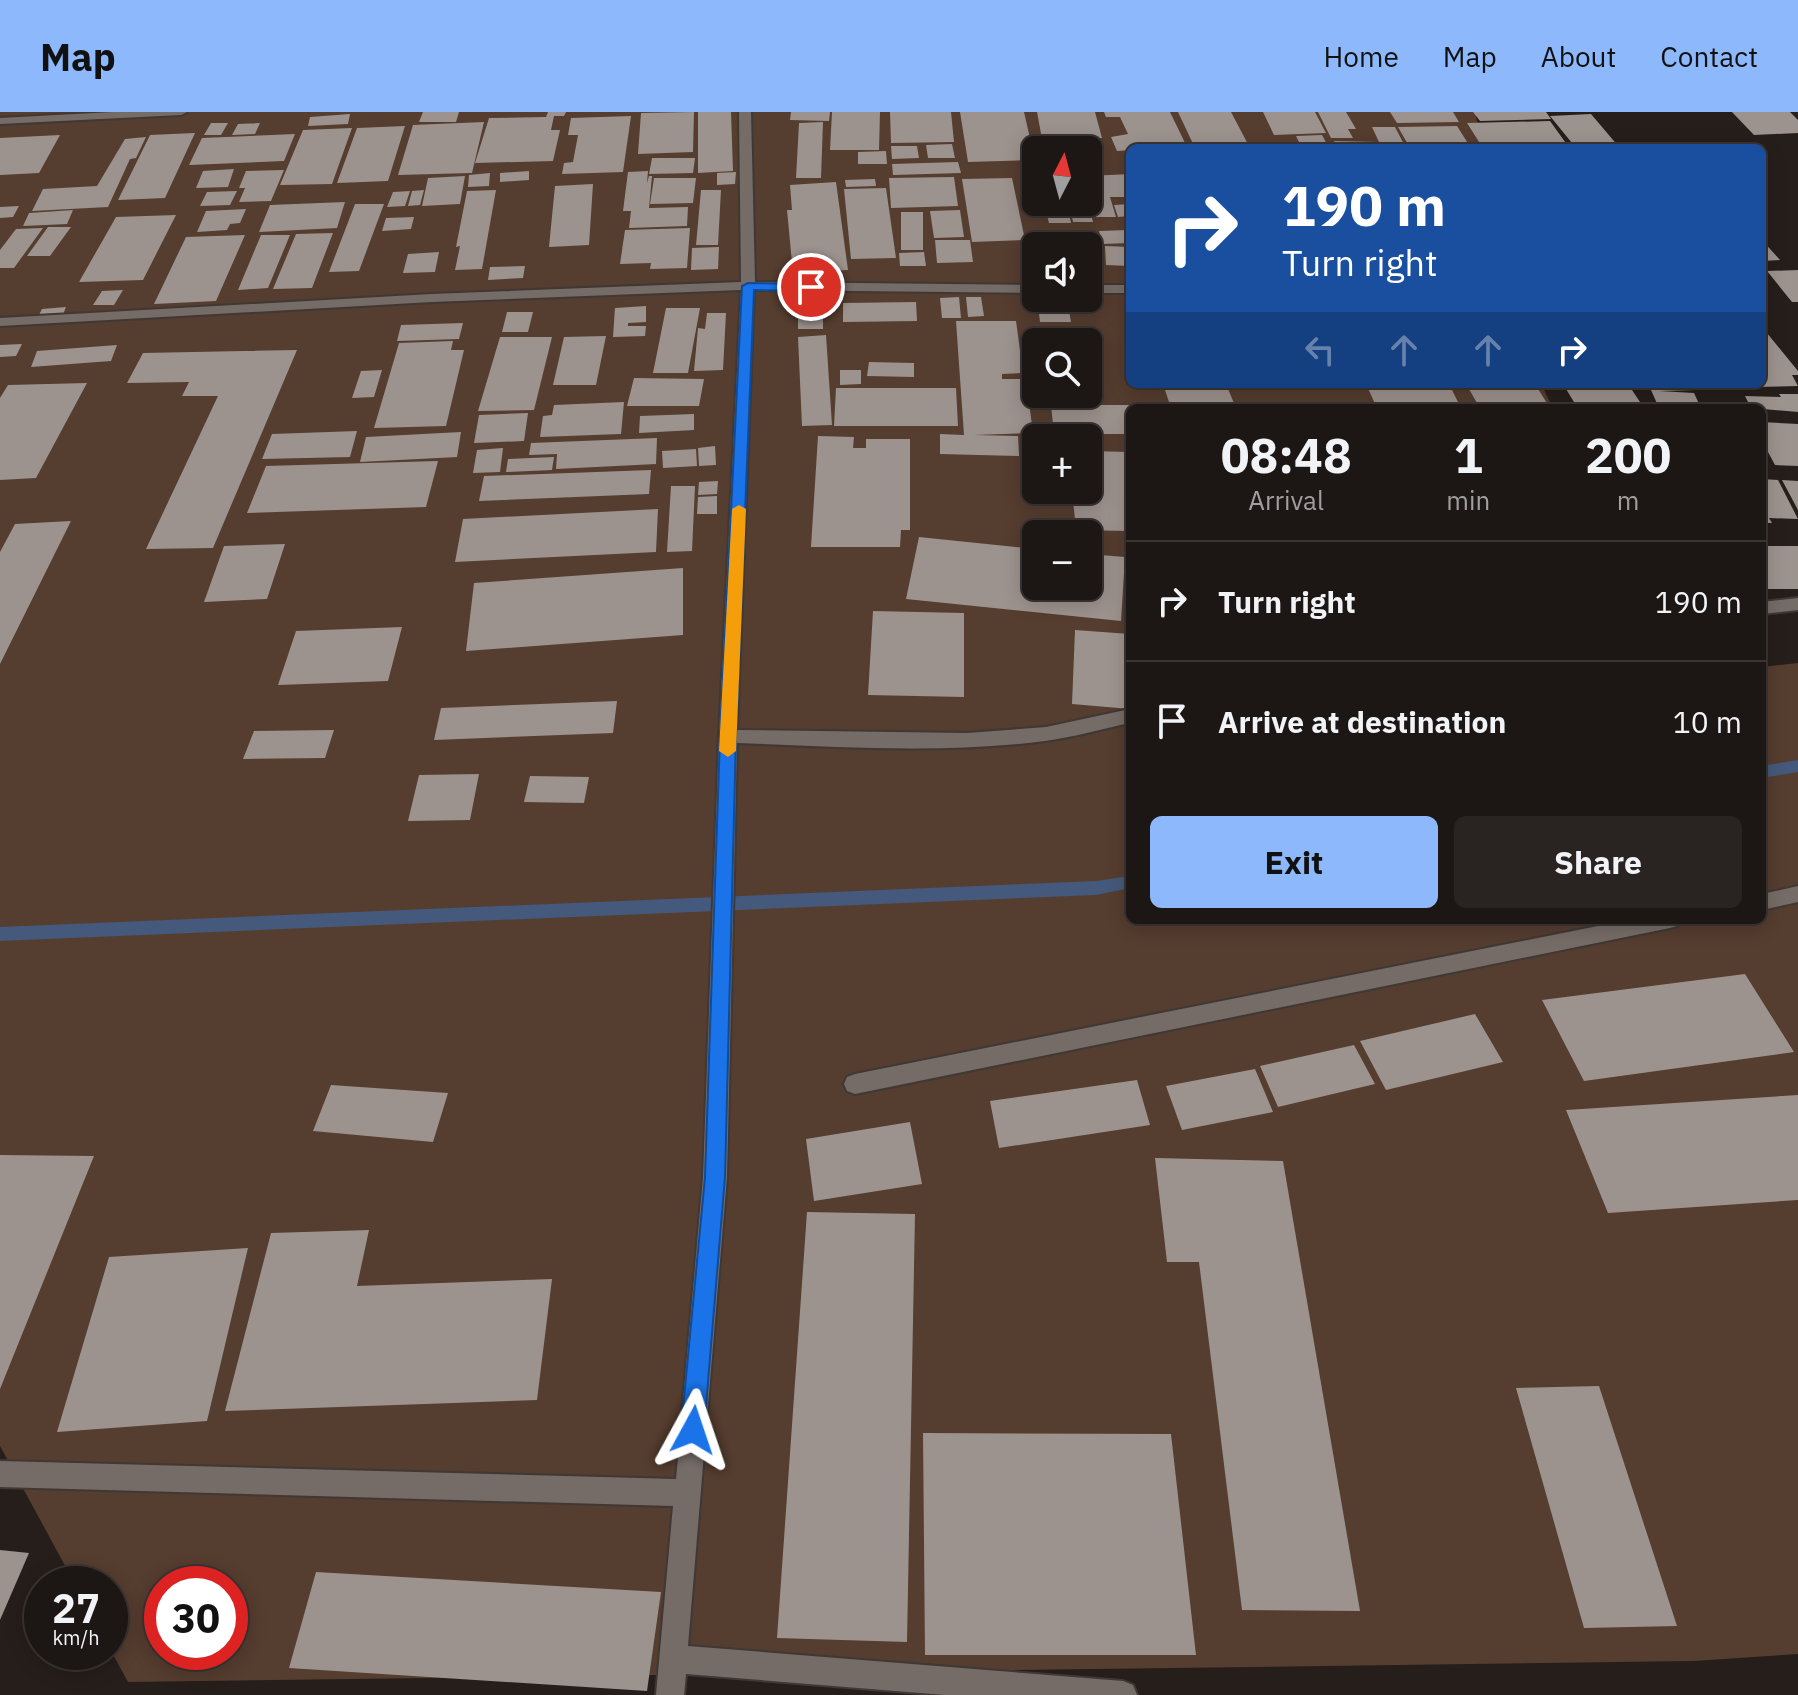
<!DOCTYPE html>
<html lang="en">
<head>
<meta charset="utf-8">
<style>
  body { margin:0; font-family:"IBM Plex Sans",sans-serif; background:#292322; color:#f1f3f6; height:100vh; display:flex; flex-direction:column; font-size:30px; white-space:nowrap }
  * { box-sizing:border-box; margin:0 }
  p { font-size:26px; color:#a09fa0 }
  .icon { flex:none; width:44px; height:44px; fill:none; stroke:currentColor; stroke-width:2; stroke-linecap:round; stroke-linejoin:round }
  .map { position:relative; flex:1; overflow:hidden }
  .sheet { position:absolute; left:1126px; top:292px; width:640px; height:520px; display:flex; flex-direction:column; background:#1c1614; border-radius:12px; box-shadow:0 4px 20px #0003,0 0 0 2px #3a3534 }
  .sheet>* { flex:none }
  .guide { position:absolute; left:1126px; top:32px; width:640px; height:244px; border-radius:12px; box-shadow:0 4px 20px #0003,0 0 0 2px #3a3534; background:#1a4fa0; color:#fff; overflow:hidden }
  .needle { width:52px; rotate:6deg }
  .tools { position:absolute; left:1022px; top:24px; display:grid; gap:16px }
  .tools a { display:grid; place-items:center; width:80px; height:80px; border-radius:12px; background:#1c1614; box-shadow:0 4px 20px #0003,0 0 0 2px #3a3534; font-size:40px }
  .speed { position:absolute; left:24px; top:1454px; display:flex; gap:16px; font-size:40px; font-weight:700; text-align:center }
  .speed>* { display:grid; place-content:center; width:104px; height:104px; border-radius:50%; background:#1c1614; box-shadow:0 4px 20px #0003,0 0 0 2px #3a3534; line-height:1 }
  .speed small { font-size:20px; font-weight:400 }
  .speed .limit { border:12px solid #d22; background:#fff; color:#111 }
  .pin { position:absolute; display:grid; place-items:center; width:68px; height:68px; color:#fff; margin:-34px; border:4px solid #fff; border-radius:50%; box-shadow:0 2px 8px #0007 }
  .me { position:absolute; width:88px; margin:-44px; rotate:5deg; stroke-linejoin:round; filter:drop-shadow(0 0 6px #0008) }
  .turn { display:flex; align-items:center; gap:28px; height:168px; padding:0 24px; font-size:36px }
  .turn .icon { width:104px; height:104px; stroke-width:2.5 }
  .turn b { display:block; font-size:56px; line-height:68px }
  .lanes { display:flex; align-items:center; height:76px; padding:0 24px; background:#0003; justify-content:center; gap:40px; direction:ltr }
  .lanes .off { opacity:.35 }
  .eta { display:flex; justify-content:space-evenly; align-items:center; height:136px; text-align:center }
  .eta b { font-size:48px; font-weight:800; line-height:56px }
  .cta { display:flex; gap:16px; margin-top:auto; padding:16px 24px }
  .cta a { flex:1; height:92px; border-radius:12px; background:#8db9fc; color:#111; font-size:32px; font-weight:800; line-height:92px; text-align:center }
  .cta a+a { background:#292322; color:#f1f3f6 }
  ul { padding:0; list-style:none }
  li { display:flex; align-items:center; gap:24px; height:120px; padding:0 24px; border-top:2px solid #3a3534 }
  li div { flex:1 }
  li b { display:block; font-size:30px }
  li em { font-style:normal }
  header { display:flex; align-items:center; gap:48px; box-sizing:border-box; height:112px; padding:0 40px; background:#8db9fc; color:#111 }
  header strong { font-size:38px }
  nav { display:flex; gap:44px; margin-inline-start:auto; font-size:28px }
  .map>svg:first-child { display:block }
  .green { fill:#553d2f; fill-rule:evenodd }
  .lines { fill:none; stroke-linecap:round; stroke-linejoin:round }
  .stream { fill:#44597b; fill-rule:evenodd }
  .building { fill:#9d938e }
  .street-casing { stroke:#3f3835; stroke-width:4 }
  .street { fill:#766c67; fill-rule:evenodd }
  .route { fill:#1a73e8; stroke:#114b97; stroke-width:2 }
  .slow { fill:#f59e0b }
</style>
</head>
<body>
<header>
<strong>Map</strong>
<nav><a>Home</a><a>Map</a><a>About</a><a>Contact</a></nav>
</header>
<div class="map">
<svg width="1798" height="1583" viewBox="0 0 1798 1583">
  <rect width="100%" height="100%" fill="#261e1a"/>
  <path class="green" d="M0,0H1475L1483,36H1130V272H1541L1553,296H1130V808H1762V555L1798,551V1542L1694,1549L128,1570L110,1537V1472H75L0,1334ZM1036,38H1088V90H1036ZM1036,134H1088V186H1036ZM1036,230H1088V282H1036ZM1036,326H1088V378H1036ZM1036,422H1088V474H1036ZM162,1472H230V1540H162Z"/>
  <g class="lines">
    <path class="stream" d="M1798,648V660L1762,666V654Z
      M1130,764V776L1096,783L0,829V815L1096,769Z"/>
  </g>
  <path class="building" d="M423,0H459L456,10H419Z
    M548,0H566L564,4H554L551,18H560L553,49L475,51L489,6L546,5Z
    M694,0L693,40L638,42L641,1Z
    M698,0H731L733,59L698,61Z
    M791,0H830L829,9L790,8Z
    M832,0H880L879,38H830Z
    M890,0H951L954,30L891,31Z
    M960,0H1024L1035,48L968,50Z
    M1037,0H1095L1102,26L1042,27Z
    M1104,0H1170L1187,35L1117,39L1111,25L1128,22L1120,5H1106Z
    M1178,0H1231L1250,36H1195Z
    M1263,0H1315L1326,21L1274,23Z
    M1318,0H1346L1356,17H1348L1353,26H1331Z
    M1390,0H1453L1459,10L1397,11Z
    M1473,0H1546L1551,7L1480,9Z
    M1732,0H1790L1798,8V21L1754,23Z
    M350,2L348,12L308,14L310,5Z
    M1591,2L1619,35L1576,36L1550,4Z
    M631,4L623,60L562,62L564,51L573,50L578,23H568L571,6Z
    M1550,9L1568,34L1497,36L1494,33H1481L1467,11Z
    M484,10L472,61L398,63L413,13Z
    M823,10L821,66H796L799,11Z
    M211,11H228L221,23H204Z
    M260,11L255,22L232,23L238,12Z
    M405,14L388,69L337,71L357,16Z
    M1457,14L1471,36H1410L1398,15Z
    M1372,15H1395L1406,36H1337L1334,29L1379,30Z
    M352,16L332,72L280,73L303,18Z
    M195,21L165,86L118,88L150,23Z
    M295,22L284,49L189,53L202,26Z
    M60,23L39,61L0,63V26Z
    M1322,23L1329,36H1302L1296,24Z
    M146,25L136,46L130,47L108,95L32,99L43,77L97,74L125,27Z
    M952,32L955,46H928L926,33Z
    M891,34H917L919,46L892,47Z
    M886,39L887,52H858V40Z
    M652,46H695L693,61L649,62Z
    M958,50L961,61L893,63L892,52Z
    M234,57L228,75L196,76L203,59Z
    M284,58L271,89L239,90L245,76H239L246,59Z
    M529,59V68L500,70V61Z
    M648,59L647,71L649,64H652L649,96L688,95L687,114L629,116L631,99H623L628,60Z
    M736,60L735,72L717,73V61Z
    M490,61L489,74L468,75L469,63Z
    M1130,62V85H1110L1116,105H1096L1088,76V64Z
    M465,64L460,92L422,94L428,66Z
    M954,65L958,94L891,96L889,66Z
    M654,66H696L693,91L650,92Z
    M1012,66L1025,128L972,130L962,67Z
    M875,67L876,74L846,75L845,68Z
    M836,70L848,158L793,161L787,98H792L790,73Z
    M593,72L589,133L549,135L555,74Z
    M886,76L896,146L851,147L844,77Z
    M424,78L420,93L408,94L412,79Z
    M496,78L482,157L455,158L460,134L456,135L467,79Z
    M701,78H721L718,133H696Z
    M237,79L230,93L200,94L207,80Z
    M410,79L405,94L387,95L393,80Z
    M345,90L337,116L259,120L270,93Z
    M1067,91L1071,111H1049L1044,92Z
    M1069,91H1088L1093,110H1073Z
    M355,92H384L359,159L329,160Z
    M1130,92V104L1118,105L1114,93Z
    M19,94L13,105L0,106V95Z
    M246,97L240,111L230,112L227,118L197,120L206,99Z
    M73,98L67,112L23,114L29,101Z
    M960,98L964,125L934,126L930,99Z
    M901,100H923V138H901Z
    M176,103L143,168L79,170L116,105Z
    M414,105L411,117L382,119L386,106Z
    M48,115H71L50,144H27Z
    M43,116L14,156H0V138L16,117Z
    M690,116L687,156L650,157L651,151L620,152L625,118Z
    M1128,118L1130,131L1102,132L1099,119Z
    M333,121L312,176L273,177L296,122Z
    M1090,121L1100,150H1088V134H1058L1055,122Z
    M245,123L216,189L154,192L186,125Z
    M261,123H290L268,176L238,178Z
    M935,128H970L973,150L937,151Z
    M1762,128L1780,148L1762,149Z
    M1105,134L1130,135V154L1106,153Z
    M719,135L718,157L691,158L692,136Z
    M439,140L435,160L403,161L408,142Z
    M924,140L926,154H900L899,141Z
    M525,154L523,166L488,168L490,155Z
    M1798,158V190H1792L1767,159Z
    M123,178L114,193H93L102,179Z
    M959,185L961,206H942L940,186Z
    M966,185H981L984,204L968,205Z
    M916,190L917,209L843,210V191Z
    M823,191V217H798V192Z
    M1038,193H1068L1071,210H1040Z
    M646,194V210L628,211V214H646L645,224L613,225L615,196Z
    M66,195L62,205L37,207L42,197Z
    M666,196H700L688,261H653Z
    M507,200H533L528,220H502Z
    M707,201H726L723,258L694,259L698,216L705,217Z
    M956,209H1016L1023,261L1002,262V267H1026L1033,321L974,323L1018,324L1019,344L940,342V322L964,323Z
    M463,211L459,227L397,229L401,213Z
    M1762,215L1798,259V263H1792L1798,274L1752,275L1750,272H1762Z
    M826,223L832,313L802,314L798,225Z
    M606,224L596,273H553L564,225Z
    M500,225H552L534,298L478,299Z
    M453,229L451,238H464L446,314L374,316L399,231Z
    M22,232L16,244L0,245V233Z
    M117,233L111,249L31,255L37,239Z
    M297,238L213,436L146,437L218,284H182L189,270L127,271L143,241Z
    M869,250L914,251V265L867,264Z
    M382,258L374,285L352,286L361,259Z
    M840,258H861V272L840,273Z
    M634,266L704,267L699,294H627Z
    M87,271L36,366L0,368V286L8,273Z
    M1163,272H1226L1236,296H1171Z
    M1366,272H1449L1461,296H1377Z
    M1466,272H1535L1550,296H1480Z
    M1563,272H1628L1642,293L1577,295Z
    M1644,272H1691L1695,278L1659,279L1694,281L1701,296H1659L1651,278H1647Z
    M836,276H956L958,314H834Z
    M1779,282H1798V300L1751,296L1745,284L1781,285Z
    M624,290L621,322L540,325L543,304L552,303L554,293Z
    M1051,293H1167L1168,296H1130V322H1054Z
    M528,301L524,329L474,331L479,303Z
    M694,302V318L639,321L640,304Z
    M1762,310L1798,312V354L1775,353L1762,329Z
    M357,319L350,345L262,347L272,322Z
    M461,320L457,345L360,350L366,325Z
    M1022,323H1036V344H1024Z
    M818,324L854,325L853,336H866V327H910V418H901L900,435H811Z
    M657,326L656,352L556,357L557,342L529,343L531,331Z
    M715,334L716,353L699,354L698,336Z
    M503,336L500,360L473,361L477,338Z
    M696,337L697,354L663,356L662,339Z
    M1088,339L1130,340L1129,419L1076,418L1072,378H1088Z
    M554,345L552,358L506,360L508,347Z
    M438,349L426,395L247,401L266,354Z
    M651,358L649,382L479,389L484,364Z
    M1762,367L1778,368L1798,407L1769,406L1772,411H1762Z
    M1782,368L1798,369V398Z
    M718,369L717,382L698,383L699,370Z
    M671,374H695L692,439L667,440Z
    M717,384V402H697L698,385Z
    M658,397L656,440L455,450L463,407Z
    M71,409L0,552V440L15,412Z
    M919,425L1036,437V474H1088V442L1125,445L1121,509L906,487Z
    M285,432L267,487L204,490L224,434Z
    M1762,434H1798V477H1762Z
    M683,456V523L466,539L474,471Z
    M873,499L964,501V585L868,583Z
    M402,515L388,569L278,573L296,519Z
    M1075,518L1130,522V597L1072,592Z
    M617,589L613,621L434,628L441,596Z
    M334,618L325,646L243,647L254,619Z
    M479,662L470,708L408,709L419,663Z
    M530,664L589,665L584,691L524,690Z
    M1745,862L1794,940L1584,969L1542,888Z
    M1475,902L1503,950L1386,978L1360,929Z
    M1354,933L1375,972L1278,995L1260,954Z
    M1255,957L1273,1000L1182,1018L1166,974Z
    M1137,968L1150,1013L999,1036L990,989Z
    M331,973L448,981L433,1030L313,1019Z
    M1798,983V1088L1608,1101L1566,998Z
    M910,1010L922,1072L814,1089L806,1027Z
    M0,1043L94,1044L0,1277Z
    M1155,1046L1283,1049L1360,1499L1242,1498L1199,1150H1167Z
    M807,1100L915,1102L907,1530L777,1526Z
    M369,1118L357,1174L552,1167L537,1288L225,1299L271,1121Z
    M248,1136L207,1309L57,1320L109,1145Z
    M1599,1274L1677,1514L1584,1516L1516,1276Z
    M923,1321L1171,1322L1196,1543H925Z
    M0,1438L29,1441L0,1508Z
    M316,1460L661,1480L647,1579L289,1556Z"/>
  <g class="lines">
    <defs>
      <path id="street" d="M113,0H187L181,3L0,12V6Z
        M739,0H751L755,170L1036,173V181L754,178L737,618L967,621L1046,615L1130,597V611C1102,617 1074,625 1045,629C943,642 839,635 737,631L727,1065L688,1534L1123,1569L1133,1573L1137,1583H945L686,1562L684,1583H656L673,1394L0,1375V1349L676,1367L703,1065L719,624L741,178L432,190L0,214V206L432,182L741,170Z
        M1088,173H1130V181H1088Z
        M1798,486V498L1762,502V490Z
        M1798,774V790L1762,798V782Z
        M1628,808H1680L1677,814L1670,816L855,982L847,979L844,972L847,965L855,962Z"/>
    </defs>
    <use href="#street" class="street-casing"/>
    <use href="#street" class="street"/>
  </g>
  <path class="route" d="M748,171L811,172L817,175L811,179L754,178L736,624L725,1065L704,1318L701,1326L693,1330L684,1326L681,1318L705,1065L720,624L742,174Z"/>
  <path class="slow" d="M739,393L746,397L736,639L728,645L719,639L732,397Z"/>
</svg>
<div class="tools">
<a><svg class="needle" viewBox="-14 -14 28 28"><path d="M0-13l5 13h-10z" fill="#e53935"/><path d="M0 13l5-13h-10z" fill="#a09fa0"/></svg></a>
<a><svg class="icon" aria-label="sound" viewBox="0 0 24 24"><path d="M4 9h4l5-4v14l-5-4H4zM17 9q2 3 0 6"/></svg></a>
<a><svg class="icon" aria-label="search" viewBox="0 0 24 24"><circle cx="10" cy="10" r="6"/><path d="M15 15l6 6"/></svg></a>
<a>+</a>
<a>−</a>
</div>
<div class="speed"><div>27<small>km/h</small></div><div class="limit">30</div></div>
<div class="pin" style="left:811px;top:175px;background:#d93025"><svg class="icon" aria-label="arrive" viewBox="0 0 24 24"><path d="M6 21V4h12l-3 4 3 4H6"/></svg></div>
<svg class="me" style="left:693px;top:1318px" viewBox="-20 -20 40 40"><path d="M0-17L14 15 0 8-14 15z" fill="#1a73e8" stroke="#fff" stroke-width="4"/></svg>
<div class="guide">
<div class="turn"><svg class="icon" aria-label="right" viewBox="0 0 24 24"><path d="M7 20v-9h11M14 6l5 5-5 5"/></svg><div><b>190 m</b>Turn right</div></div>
<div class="lanes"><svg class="icon off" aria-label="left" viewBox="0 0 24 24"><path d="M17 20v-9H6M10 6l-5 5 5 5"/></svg><svg class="icon off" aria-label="ahead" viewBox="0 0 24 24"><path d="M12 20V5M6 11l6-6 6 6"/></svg><svg class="icon off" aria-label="ahead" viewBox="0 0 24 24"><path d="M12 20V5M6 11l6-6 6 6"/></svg><svg class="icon" aria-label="right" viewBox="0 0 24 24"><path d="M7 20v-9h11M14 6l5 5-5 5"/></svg></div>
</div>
<section class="sheet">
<div class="eta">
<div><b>08:48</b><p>Arrival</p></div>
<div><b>1</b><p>min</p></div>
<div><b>200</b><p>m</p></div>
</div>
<ul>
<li><svg class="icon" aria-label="right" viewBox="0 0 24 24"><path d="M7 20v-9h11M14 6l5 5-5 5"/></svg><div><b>Turn right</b></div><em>190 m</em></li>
<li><svg class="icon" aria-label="arrive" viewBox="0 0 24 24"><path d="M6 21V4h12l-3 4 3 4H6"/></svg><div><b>Arrive at destination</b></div><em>10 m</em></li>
</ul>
<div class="cta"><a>Exit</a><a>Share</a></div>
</section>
</div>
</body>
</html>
